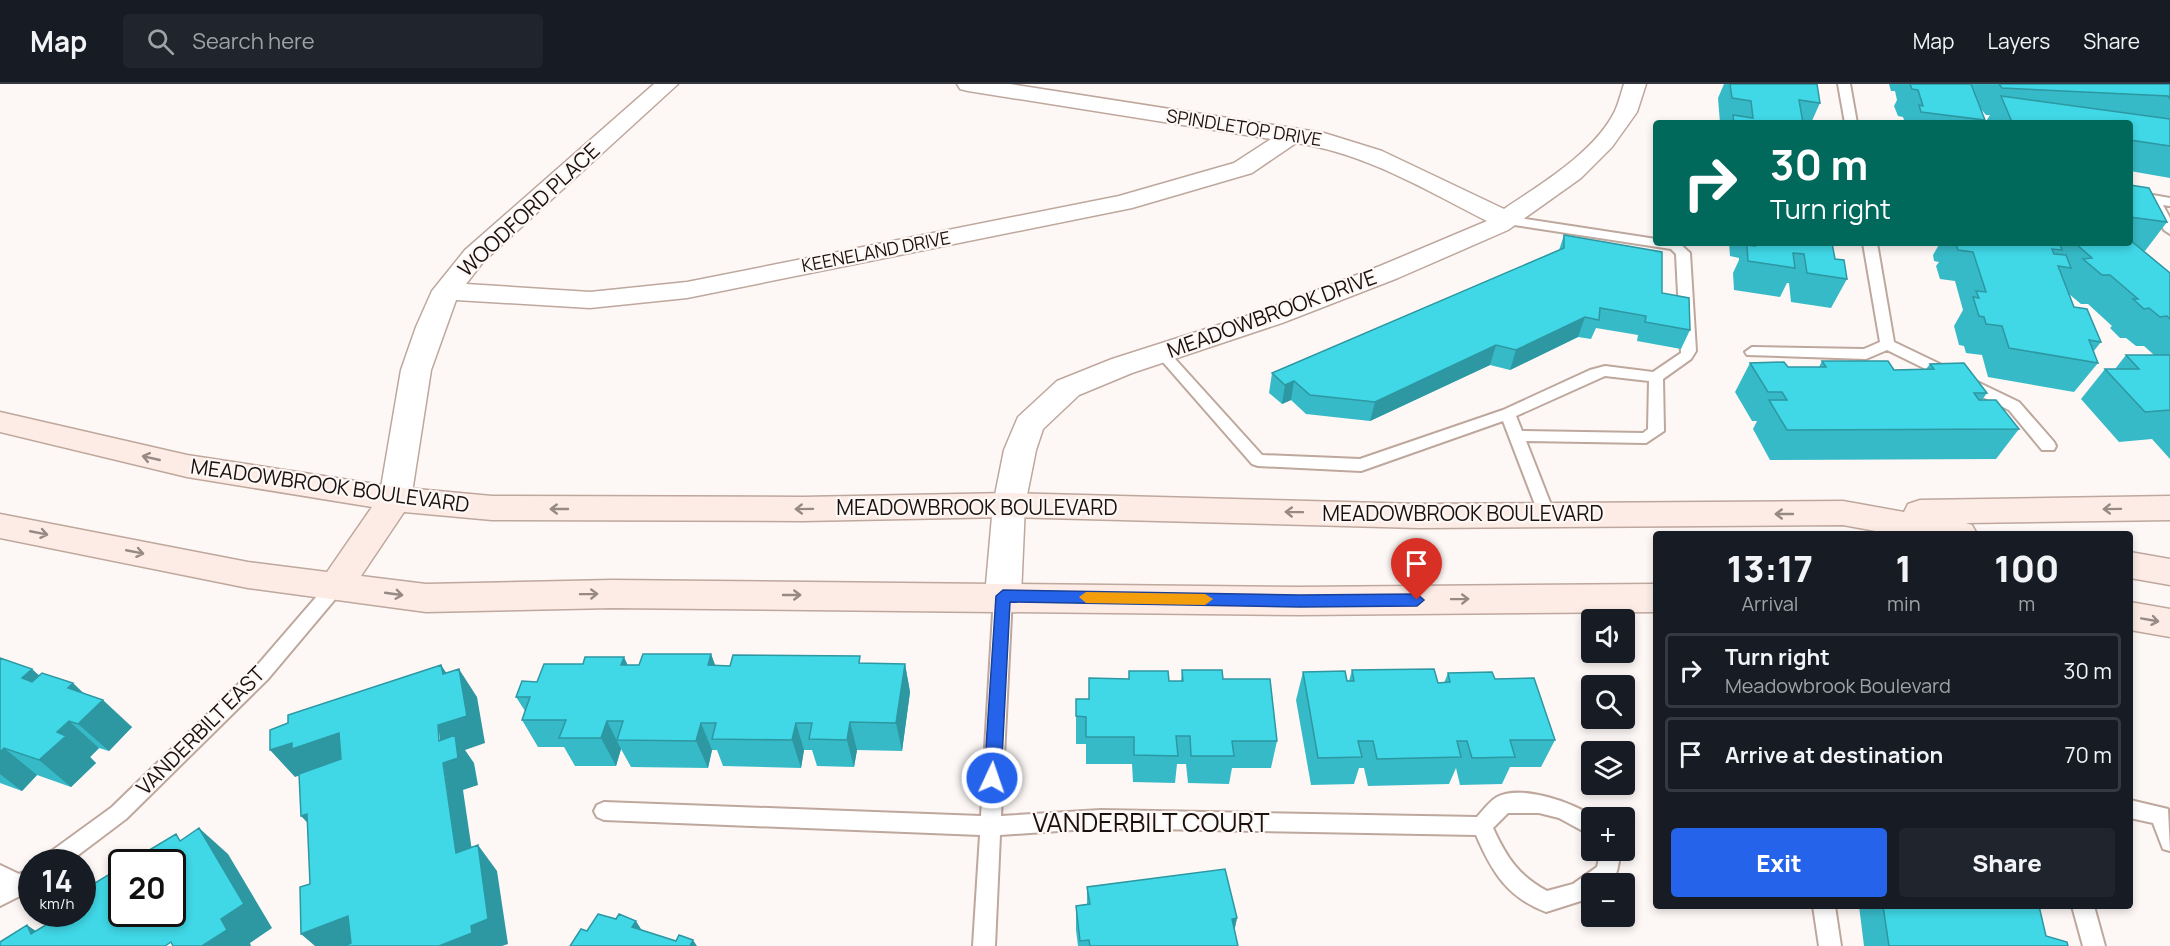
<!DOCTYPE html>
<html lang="en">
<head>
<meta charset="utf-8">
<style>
  body { margin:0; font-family:Manrope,sans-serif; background:#20242c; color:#f1f3f6; height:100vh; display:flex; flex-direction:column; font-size:22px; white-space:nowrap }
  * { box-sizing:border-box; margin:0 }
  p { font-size:20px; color:#9ea1a6 }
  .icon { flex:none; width:33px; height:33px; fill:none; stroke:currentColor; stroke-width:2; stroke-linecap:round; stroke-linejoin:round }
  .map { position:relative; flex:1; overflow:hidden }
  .drawer { position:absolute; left:1653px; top:447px; width:480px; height:378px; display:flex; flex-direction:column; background:#171b24; border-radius:6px; box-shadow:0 3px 9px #0003 }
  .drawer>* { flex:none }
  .banner { position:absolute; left:1653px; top:36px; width:480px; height:126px; border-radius:6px; box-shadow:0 3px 9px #0003; background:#00695c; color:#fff; overflow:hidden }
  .fabs { position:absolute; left:1581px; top:525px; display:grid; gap:12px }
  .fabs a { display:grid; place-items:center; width:54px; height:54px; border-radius:6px; background:#171b24; box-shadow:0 3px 9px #0003; font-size:30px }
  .speed { position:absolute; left:18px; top:765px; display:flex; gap:12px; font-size:30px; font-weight:700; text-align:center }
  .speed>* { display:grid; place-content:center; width:78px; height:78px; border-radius:50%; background:#171b24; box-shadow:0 3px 9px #0003; line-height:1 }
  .speed small { font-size:15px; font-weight:400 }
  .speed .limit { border:3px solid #111; border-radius:9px; background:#fff; color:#111 }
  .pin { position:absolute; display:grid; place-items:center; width:51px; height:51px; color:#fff; margin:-62px -26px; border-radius:50% 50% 50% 0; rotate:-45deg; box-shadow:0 0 6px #0007 }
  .pin .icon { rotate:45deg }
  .me { position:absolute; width:66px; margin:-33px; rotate:3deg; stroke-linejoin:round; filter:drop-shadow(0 0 4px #0008) }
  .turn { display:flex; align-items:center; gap:21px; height:126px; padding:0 18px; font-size:27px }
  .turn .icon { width:78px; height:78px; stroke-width:2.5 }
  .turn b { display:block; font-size:42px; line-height:51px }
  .eta { display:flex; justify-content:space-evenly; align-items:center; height:102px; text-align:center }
  .eta b { font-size:36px; font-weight:800; line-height:42px }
  .action { display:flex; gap:12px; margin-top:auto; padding:12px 18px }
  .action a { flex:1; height:69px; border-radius:6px; background:#2563eb; color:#fff; font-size:24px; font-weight:800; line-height:69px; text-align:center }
  .action a+a { background:#20242c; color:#f1f3f6 }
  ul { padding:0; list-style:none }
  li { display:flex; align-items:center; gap:18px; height:75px; margin:0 12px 9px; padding:0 6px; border:3px solid #363941; border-radius:6px }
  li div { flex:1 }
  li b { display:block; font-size:22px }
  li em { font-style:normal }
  header { display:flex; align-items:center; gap:36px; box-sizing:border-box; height:84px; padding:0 30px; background:#171b24; border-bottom:2px solid #363941 }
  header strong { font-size:28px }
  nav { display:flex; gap:33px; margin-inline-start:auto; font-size:21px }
  .search { width:420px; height:54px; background:#20242c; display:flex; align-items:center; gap:15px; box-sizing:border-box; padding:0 21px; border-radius:6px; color:#9ea1a6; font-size:22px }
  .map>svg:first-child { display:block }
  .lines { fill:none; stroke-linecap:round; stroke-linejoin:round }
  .lane-casing { stroke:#bea79d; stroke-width:4 }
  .street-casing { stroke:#bea79d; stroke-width:3 }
  .secondary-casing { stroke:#bea79d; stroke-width:3 }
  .lane { fill:#fff; fill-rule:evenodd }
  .street { fill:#fff; fill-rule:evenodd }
  .secondary { fill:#fcece5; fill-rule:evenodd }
  .wall { fill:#37bac7 }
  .shaded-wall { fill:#2d97a2 }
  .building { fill:#40d8e7; stroke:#2d97a2; stroke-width:1.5 }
  .oneway { stroke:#978a85 }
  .route { fill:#2563eb; stroke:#184099; stroke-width:1.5 }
  .slow { fill:#f59e0b }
  .labels { text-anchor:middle; stroke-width:4.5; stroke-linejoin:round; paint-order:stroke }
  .far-street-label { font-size:18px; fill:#1b120f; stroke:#fdf8f6 }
  .street-label { font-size:21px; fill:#1b120f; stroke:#fdf8f6 }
  .near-street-label { font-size:26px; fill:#1b120f; stroke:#fdf8f6 }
</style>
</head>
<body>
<header>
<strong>Map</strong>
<div class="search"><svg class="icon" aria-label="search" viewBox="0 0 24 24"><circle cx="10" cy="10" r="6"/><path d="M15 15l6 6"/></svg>Search here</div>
<nav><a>Map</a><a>Layers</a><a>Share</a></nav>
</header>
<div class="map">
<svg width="2170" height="862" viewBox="0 0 2170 862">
  <rect width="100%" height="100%" fill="#fdf8f6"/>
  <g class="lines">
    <defs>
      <path id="lane" d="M1838,0H1850L1857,39H1845Z
        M2130,107L2170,114V122L2163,121L2170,134V150L2164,146L2151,121L2152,119L2130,115Z
        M1506,132L1656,155V159H1679L1690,169L1696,267L1691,275L1663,295L1664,347L1646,359L1526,357L1555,431L1553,435L1547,437L1539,431L1503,337L1361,387L1258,382L1252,380L1155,269L1157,266H1167L1262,371L1360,375L1503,326L1590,286L1605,282L1653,288L1681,269L1676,170L1671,165L1501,139L1500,136ZM1605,292L1649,297L1648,345L1643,349L1522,347L1516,332Z
        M1863,159H1877L1894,258L2019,318L2054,358L2056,362L2054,366H2042L2009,326L1887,266L1866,275L1747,271L1745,268L1752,263L1864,265L1880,258Z
        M336,495L342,497L345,502L342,507L268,595L126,735L69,778H43L46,771L112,723L254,585L330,497Z
        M1003,505L1009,507L1012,512L1001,732L1101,726L1477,733C1483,726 1490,717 1497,713C1521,700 1576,719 1595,734H1592V752L1559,734L1539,729H1508L1493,744C1507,774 1518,791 1547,807L1573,800L1597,783L1601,766H1621C1616,791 1619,800 1592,800V812L1587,815L1546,828C1507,813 1492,788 1476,751L1101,744L1000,751L995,862H973L980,751L604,736L597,733L594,727L597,721L604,718L981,732L994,512L997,507Z
        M2130,716L2168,725L2170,767L2163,765L2153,739L2130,734Z
        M0,781L19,790L32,784V806L0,822Z
        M1813,822H1835L1841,862H1819Z
        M2072,822H2094L2105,862H2083Z"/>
      <path id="street" d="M654,0H678L483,178L466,200L590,208L687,198L1119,112L1234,79L1271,55L968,7L960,5L957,0H1010L1324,49L1382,67L1504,125C1541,100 1595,68 1615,27C1619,18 1621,9 1624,0H1646L1637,28L1612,63L1581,94L1508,146L1398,194L1282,239L1132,289L1079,311L1043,345L1036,366L1025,421L1021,512L1015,522L1003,526L991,522L985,512L993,421L1004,366L1018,333L1057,297L1112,275L1262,227L1380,182L1487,137C1426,106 1365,69 1296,59L1252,89L1132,124L687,214L590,224L456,216L431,286L411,415L407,423L395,427L383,423L379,415L401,286L416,243L432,207L465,166Z"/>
      <path id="secondary" d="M0,328L187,371L395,403L492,412L803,413L1009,409L1419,420L1843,417L1904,428L1908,420L1920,416L2170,412V436L1966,439L1972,441L1977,450H1892L1843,441L1419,444L1009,433L803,437L492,436L404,428L361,492L426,500L612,496L1300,503L1656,500V528L1300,531L612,524L426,528L248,504L0,454V430L248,478L327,488L372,423L187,393L0,348Z
        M2130,468L2170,475V501L2130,494Z
        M2130,518L2170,525V553L2130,546Z"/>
    </defs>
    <use href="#lane" class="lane-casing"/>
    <use href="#street" class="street-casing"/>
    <use href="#secondary" class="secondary-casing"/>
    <use href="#lane" class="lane"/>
    <use href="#street" class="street"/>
    <use href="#secondary" class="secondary"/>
  </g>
  <path class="wall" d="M1724,0H1814L1820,19L1811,39H1720L1718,14Z
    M1889,0H2170V94L2130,87V39H1985L1990,31H1986L1980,24L1985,36L1983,39H1905L1903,33L1898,32L1894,22L1897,16L1895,7H1891Z
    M2130,101L2167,138L2145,167L2143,166L2170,189V375L2152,355L2119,358L2081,315L2105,285H2115L2126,271H2154L2144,262H2136L2126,254H2120L2110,244L2112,242L2088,220H2081L2069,210L2074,223L2101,258L2093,268L2098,279L2074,308L1988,293L1982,271L1966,269L1964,262L1959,261L1954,242L1963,226L1955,197L1940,195L1936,182L1939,178L1934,177L1933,171L1940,159H2130Z
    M1564,151L1662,209L1690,246L1681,265L1637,257L1638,251L1596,244L1591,255L1578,253L1510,286L1490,281L1370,337L1306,330L1291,316L1282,320L1269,309L1272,289L1559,166Z
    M1729,159H1833L1832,161L1835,175L1847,195L1831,224L1791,218L1789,199H1787L1780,213L1734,206L1733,189L1739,176V174L1730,172Z
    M1822,277L1894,286L1926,285L1930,280L1987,309L1982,316L2019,345L1996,375L1770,376L1753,345L1757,337H1752L1735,308L1750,279L1788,283H1819Z
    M711,570L715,582L862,579L905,580L910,608L902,667L857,666L854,683L817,682L812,666H804L801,684L723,682L717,666H712L708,684L631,683L621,665L616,682H575L564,663H538L522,636L525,627L516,613L537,598L628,581H639Z
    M0,574L39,591L84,609L132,643L109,667L99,664L90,673L96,679L71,703L37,691L22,707L0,699Z
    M1182,586L1223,595L1277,657L1271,684H1232L1229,700L1188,699L1186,680H1177L1175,699L1133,698L1132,680H1086V660H1076V615H1089L1169,597H1181Z
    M1352,586L1438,599H1444L1448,589L1495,595L1555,656L1541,683H1510L1502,700L1460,701L1456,684L1449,700L1368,702L1364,684H1359L1354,700L1311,701L1296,616L1303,588L1349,597Z
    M1087,803L1237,834L1234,846L1238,862H1078L1076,846V822L1087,820Z
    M1859,822H2039L2046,852L2068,862H1864Z"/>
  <path class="shaded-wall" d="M1585,233L1578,253L1510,286L1516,266Z
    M1496,261L1490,281L1370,337L1375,318Z
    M1294,297L1291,316L1282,320L1285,301Z
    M711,570L722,599L708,581Z
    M624,573L637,601L621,581Z
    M905,580L910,608L902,667L896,639Z
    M441,581L460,609L443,590Z
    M32,585L63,613L22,594Z
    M459,585L477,613L485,659L465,666L474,679L478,701L463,706L476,794L456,769L438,641Z
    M73,599L97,622L103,616L132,643L109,667L78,640L68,604Z
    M69,637L99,664L90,673L96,679L71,703L39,676L57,648Z
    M607,637L621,665L616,682L601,654Z
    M850,638L857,666L854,683L847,656Z
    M701,639L712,666L708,684L696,657Z
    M796,639L804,666L801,684L792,656Z
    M339,649L362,676L312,687L295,693L270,666L292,659Z
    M4,664L37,691L22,707L0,690V668Z
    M307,730L326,758L301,732Z
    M199,744L228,770L272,844L250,859L251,862H202L221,835Z
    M478,761L497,787L508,860L502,862H439L471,842Z
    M113,788L122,795V805Z
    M348,832L358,862H315L301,850Z
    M1237,834L1232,858V835Z
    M636,837L651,861L632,843Z
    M27,841L58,862L31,850Z
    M693,856L697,862H690Z"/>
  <path class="building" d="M1730,0H1817L1820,19L1799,16L1803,39H1734L1733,31L1753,34L1751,17L1732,14Z
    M1910,0H1971L1985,36L1921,28L1919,21L1923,22L1918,6L1912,5Z
    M1999,0H2169L2170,1V15L2168,12L2002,4Z
    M2001,12L2170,35V62L2130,56V39L2012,38Z
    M2130,101L2149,104L2167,138L2130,133Z
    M1564,151L1662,168V209L1689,214L1690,246L1645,238L1646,232L1600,224L1599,236L1585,233L1516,266L1496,261L1375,318L1310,311L1294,297L1285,301L1272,289L1564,164Z
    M2130,156L2170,189V235L2167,232L2160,233L2149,224L2144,225L2133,215H2138L2110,191H2102L2083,175L2092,174L2075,159H2130Z
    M1754,159H1832L1835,175L1844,176L1847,195L1807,189L1804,170L1793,169L1795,184L1748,177L1747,161L1755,162Z
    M1956,159H2055L2060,160L2062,166L2052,165L2054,170L2066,171L2071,184L2058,182L2074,223L2087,225L2101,258L2089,256L2098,279L2009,264L2002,242L1986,240L1984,233L1979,232L1973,213L1979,214L1976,207L1986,208L1973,168L1958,166Z
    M2126,271H2170V326L2145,328L2105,285H2139Z
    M1822,277H1888L1894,286L1934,285L1930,280L1964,279L1987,309H1974L1979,316H1996L2019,345L1787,346L1769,316H1787L1782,308H1768L1750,279L1784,278L1788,283H1826Z
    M643,570H711L708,581L730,582L733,571L860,572L859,579L905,580L896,639L850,638L847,656L809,655L812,639H796L792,656L712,655L716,639H701L696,657L617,656L623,637H607L601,654H559L566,636H522L530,613H516L522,597L537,598L544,580H583L585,573H624L621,581H639Z
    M0,574L32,585L22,594L32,598L42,589L73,599L68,604L103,616L78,640L69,637L57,648L66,652L39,676L4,664L0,668Z
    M441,581L443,590L459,585L467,632L438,641L439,657L455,651L458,674L443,679L456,769L478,761L488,835L471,842L472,849L439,862H344L351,859L348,832L301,850L300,803L310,800L307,730L301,732L299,690L341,675L339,649L292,665V659L270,666V646L288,639V631Z
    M1434,585L1438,599L1450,598L1448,589L1492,588L1495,595L1534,594L1555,656H1510L1515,673L1472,674L1467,657H1457L1461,673L1377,675L1373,657H1358L1362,673L1318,674L1303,588L1345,587L1347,597H1354L1352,586Z
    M1182,586H1222L1223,595H1270L1277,657H1232L1234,672H1191L1190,652H1176L1178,672L1134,671V653H1086V633L1076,632V615H1089V594L1129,595V587H1168L1169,597H1183Z
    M199,744L244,820L221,835L227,846L202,862H173L171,858L165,862H0V858L27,841L31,850L64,830H82V807L113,788L122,805V830H172V778H132L131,777L176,750L180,757Z
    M1225,785L1237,834L1232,835L1238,862H1090L1089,856L1080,857L1076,822L1090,820L1087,803Z
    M1883,822H2039L2046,852L2067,858L2068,862H1889Z
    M598,830L616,835L619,830L636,837L632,843L676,857L679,851L693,856L690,862H570L581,845L587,847Z"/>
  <defs><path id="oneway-shaft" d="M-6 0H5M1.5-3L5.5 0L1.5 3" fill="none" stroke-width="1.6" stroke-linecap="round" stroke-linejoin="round" transform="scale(1.5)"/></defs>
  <g class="oneway">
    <use href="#oneway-shaft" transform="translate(151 374) rotate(-167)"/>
    <use href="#oneway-shaft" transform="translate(559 425) rotate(-180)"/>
    <use href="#oneway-shaft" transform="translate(804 425) rotate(179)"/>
    <use href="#oneway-shaft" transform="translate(2112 425) rotate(179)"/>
    <use href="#oneway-shaft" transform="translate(1294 428) rotate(-179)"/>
    <use href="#oneway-shaft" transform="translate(1784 430) rotate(180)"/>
    <use href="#oneway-shaft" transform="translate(39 449) rotate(11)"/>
    <use href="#oneway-shaft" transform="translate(135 468) rotate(11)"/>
    <use href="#oneway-shaft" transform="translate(394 510) rotate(8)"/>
    <use href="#oneway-shaft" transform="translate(589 510) rotate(-1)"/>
    <use href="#oneway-shaft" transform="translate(792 511)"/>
    <use href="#oneway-shaft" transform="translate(1460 515) rotate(-1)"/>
    <use href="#oneway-shaft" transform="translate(2150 536) rotate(10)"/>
  </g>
  <path class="route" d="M1003,506L1300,511L1417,510L1424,516L1417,522L1300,523L1010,518L1001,694L998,699L992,701L987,699L984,694L996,512Z"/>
  <path class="slow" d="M1086,508L1205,510L1213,515L1205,521L1086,519L1079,513Z"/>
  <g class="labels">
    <g class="far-street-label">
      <text transform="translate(1244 44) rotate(9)" y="6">SPINDLETOP DRIVE</text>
      <text transform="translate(876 168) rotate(-11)" y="6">KEENELAND DRIVE</text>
    </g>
    <g class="street-label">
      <text transform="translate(529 126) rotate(-43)" y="7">WOODFORD PLACE</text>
      <text transform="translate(1272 230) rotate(-20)" y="7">MEADOWBROOK DRIVE</text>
      <text transform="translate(330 402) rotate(8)" y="7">MEADOWBROOK BOULEVARD</text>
      <text x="977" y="431">MEADOWBROOK BOULEVARD</text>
      <text x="1463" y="437">MEADOWBROOK BOULEVARD</text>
      <text transform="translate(201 647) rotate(-45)" y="7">VANDERBILT EAST</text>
    </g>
    <g class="near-street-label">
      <text x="1151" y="748">VANDERBILT COURT</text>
    </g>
  </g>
</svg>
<div class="fabs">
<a><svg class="icon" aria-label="sound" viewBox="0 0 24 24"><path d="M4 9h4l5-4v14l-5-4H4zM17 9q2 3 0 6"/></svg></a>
<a><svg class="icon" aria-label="search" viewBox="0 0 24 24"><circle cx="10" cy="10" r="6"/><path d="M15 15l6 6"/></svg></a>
<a><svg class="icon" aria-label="layers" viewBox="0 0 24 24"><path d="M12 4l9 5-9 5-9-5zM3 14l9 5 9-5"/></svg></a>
<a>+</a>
<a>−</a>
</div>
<div class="speed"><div>14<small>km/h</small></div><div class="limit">20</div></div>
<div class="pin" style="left:1417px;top:516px;background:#d93025"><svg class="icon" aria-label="arrive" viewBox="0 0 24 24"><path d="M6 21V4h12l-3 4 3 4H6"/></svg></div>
<svg class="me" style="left:992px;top:694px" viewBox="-20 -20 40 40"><circle r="17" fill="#2563eb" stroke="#fff" stroke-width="3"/><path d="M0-11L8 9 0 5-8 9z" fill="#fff"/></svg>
<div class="banner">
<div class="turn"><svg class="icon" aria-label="right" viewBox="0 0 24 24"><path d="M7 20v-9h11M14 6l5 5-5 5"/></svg><div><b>30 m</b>Turn right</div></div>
</div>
<section class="drawer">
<div class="eta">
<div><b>13:17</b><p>Arrival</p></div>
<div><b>1</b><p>min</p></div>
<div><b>100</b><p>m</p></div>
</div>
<ul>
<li><svg class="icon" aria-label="right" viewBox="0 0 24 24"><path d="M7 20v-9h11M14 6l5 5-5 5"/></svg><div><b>Turn right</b><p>Meadowbrook Boulevard</p></div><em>30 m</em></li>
<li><svg class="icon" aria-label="arrive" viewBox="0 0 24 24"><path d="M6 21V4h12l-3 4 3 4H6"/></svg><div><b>Arrive at destination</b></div><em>70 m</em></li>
</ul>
<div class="action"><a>Exit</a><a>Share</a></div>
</section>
</div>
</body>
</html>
